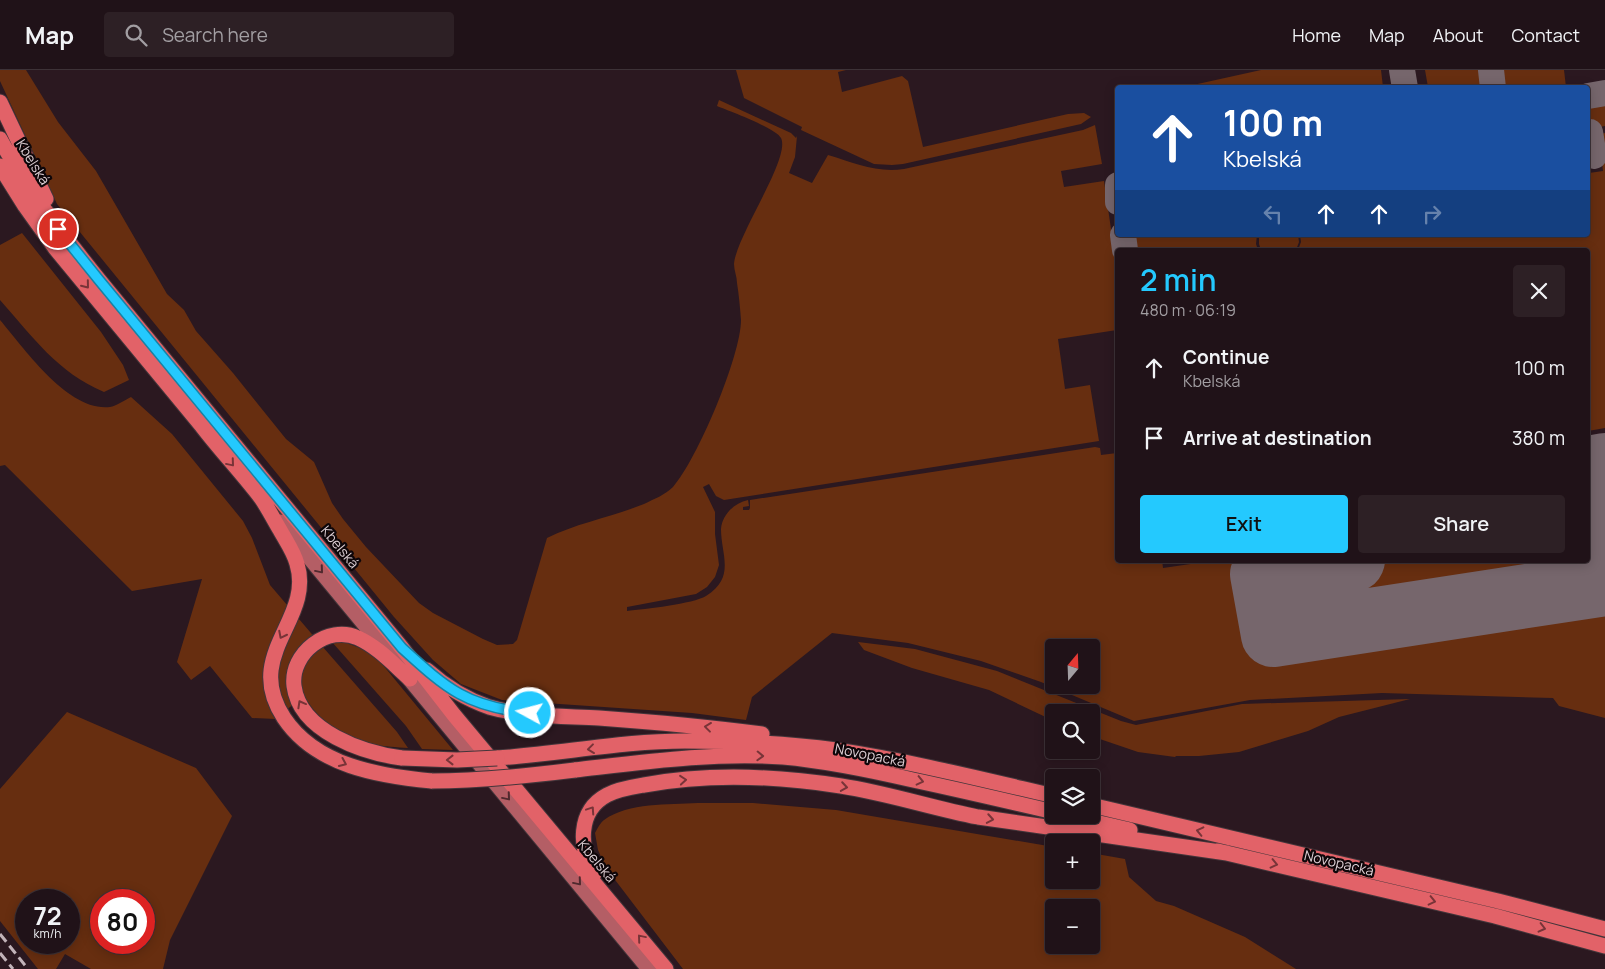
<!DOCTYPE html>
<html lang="en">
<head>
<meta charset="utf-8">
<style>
  body { margin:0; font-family:Manrope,sans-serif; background:#2d2025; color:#f1f3f6; height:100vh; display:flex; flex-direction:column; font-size:19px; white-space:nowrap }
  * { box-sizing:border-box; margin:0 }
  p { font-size:16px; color:#a29ea2 }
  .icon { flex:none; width:28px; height:28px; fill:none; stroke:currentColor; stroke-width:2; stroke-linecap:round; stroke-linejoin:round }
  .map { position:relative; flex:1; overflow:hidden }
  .details { position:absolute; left:1115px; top:178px; width:475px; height:315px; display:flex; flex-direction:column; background:#201218; border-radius:5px; box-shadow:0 2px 12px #0003,0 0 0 1px #3d3237 }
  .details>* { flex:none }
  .guide { position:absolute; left:1115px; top:15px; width:475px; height:152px; border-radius:5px; box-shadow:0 2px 12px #0003,0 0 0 1px #3d3237; background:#1a4fa0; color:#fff; overflow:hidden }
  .needle { width:32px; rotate:19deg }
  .controls { position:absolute; left:1045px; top:569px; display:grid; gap:10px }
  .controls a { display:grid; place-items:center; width:55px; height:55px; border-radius:5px; background:#201218; box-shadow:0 2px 12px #0003,0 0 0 1px #3d3237; font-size:25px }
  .speed { position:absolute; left:15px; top:819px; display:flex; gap:10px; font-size:25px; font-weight:700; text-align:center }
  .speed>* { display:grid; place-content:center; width:65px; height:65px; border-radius:50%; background:#201218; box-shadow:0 2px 12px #0003,0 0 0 1px #3d3237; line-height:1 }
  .speed small { font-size:12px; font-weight:400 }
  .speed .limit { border:8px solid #d22; background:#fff; color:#111 }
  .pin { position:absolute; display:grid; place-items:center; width:42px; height:42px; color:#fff; margin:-21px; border:2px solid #fff; border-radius:50%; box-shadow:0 1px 5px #0007 }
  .me { position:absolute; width:55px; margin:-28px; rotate:277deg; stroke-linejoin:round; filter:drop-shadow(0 0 4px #0008) }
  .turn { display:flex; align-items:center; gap:18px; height:105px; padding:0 25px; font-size:22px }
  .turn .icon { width:65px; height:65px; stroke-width:2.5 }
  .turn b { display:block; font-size:35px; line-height:42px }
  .lanes { display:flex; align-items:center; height:48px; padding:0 25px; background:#0003; justify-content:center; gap:25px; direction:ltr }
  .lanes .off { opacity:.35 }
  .round { display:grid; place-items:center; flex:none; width:52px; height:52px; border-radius:5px; background:#2d2025 }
  .overview { display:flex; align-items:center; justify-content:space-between; height:85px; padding:0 25px }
  h1 { font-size:30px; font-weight:600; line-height:38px; color:#24c9fe }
  .button { display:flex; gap:10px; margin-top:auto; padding:10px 25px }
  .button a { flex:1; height:58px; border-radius:5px; background:#24c9fe; color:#111; font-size:20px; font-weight:600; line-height:58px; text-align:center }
  .button a+a { background:#2d2025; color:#f1f3f6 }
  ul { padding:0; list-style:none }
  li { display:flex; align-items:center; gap:15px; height:70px; padding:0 25px }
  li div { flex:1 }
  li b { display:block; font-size:19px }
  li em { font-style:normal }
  header { display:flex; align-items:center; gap:30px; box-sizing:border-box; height:70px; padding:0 25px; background:#201218; border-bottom:1px solid #3d3237 }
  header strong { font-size:24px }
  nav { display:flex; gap:28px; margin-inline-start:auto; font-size:18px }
  .search { width:350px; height:45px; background:#2d2025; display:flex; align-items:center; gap:12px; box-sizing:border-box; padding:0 18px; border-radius:5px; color:#a29ea2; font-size:19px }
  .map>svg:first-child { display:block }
  .green { fill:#672e10; fill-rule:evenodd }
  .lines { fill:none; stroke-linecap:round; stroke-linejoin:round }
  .taxiway { stroke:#76666c; stroke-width:26 }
  .runway { stroke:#76666c; stroke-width:64 }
  .major-casing { stroke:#43353a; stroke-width:17 }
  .highway-casing { stroke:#43353a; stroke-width:17 }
  .major { stroke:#b45e65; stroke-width:15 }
  .highway { stroke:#e26268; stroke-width:15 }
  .rail { stroke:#c2b3b9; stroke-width:3; stroke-dasharray:10 5; stroke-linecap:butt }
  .highway-bridge-casing { stroke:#43353a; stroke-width:17; stroke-linecap:butt }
  .highway-bridge { stroke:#e26268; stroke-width:15 }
  .oneway { stroke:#783438 }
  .oneway2 { stroke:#50292e }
  .route-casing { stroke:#1783a5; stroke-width:12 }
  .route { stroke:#24c9fe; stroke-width:9 }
  .labels { text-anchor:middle; stroke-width:4.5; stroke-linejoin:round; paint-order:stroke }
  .street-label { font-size:14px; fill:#ddcfd4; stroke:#0e0609 }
</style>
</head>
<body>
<header>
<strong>Map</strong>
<div class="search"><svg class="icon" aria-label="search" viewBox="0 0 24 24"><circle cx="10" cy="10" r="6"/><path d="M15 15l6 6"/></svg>Search here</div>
<nav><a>Home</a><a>Map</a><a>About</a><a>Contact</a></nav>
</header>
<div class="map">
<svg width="1605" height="899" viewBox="0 0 1605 899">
  <rect width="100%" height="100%" fill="#2b1820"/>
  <path class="green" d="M0,0H26L58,52L96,101L167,224L184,240L196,261L233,303L286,369L314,392L332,433L343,449L366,477L419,533L433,543L483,569L497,575L513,574L517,570L547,468C577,453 612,447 644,434C654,429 665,425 673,417C697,390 741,286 741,250C740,238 739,225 737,213C737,207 734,200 734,194C736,166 791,88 781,68C776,58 729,41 717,36L719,30L791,63L796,68L797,66L795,87L789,103L812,113L828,85C855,93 876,103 904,99L1083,60L1095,55L1102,94L1061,101L1064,117L1104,111L1117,200V260L1058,269L1065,319L1090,315L1099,371L724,430L716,426L709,414L703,417L715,442V464L719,495L715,507L707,517L696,524L627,537V541C645,539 693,534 706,526C736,507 721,485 721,459C722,445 734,433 748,430L749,436L743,437V440H749L750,438V430L1095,377L1100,378L1101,385L1117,383L1118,490H1162L1163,498L1218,490H1588V434L1605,431V648L1559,636L1553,628L1382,623L1250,630L1134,651L1041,612L981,591L908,573L832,563L752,627L746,650L692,643L502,630L461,614L433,590L394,547L57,134L0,11ZM1054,578H1091V615H1054Z
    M736,0H846L838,2L842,22L902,6L908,11L923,77L1068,44L1084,43L1091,47L1081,54L903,94L892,95L874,94L801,60L802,57L744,28Z
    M1261,0H1381L1383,17H1184Z
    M1425,0H1487L1489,17H1428Z
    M1495,0H1564L1566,17H1497Z
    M1605,34V56L1588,59V37Z
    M1605,63V358L1588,361V180H1298L1301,172L1300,165H1588V93L1589,103L1603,101L1601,85L1598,86L1595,65Z
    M22,163L101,262L123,295L129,310L104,322C57,302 33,267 0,230V175Z
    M1133,165H1257L1256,174L1258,180H1135Z
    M1259,165H1298L1299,172L1296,180H1261L1259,174Z
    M0,250C24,278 68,342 110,337C116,336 125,330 131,327L172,364L243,451L252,468L270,515L322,576L397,662L408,678C397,677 384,677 373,674C345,668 317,651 304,625L276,649L252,648L210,596L191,610L177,592L202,509L132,521L5,395L0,396Z
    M332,572H349V574L363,579L378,589L453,680L422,679L406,656Z
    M858,572L915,579L997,601L1121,651L1136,655L1242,634L1410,629L1339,647L1308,661L1239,682L1199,686H1176L1175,687L1138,682L1091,666V642H1054V651L989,620L912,598L864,580Z
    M67,642L196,698L232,746L170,870L163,899H91L65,884L56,899H38L0,851V719ZM26,830H69V872H26ZM101,830H144V872H101Z
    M698,733H753L836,740L1054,777V810H1091V783L1125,789L1129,807L1156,831L1174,836L1245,867L1296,899H683L606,798L598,780L595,763C597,759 600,753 604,750C629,732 668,735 698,733ZM1054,838H1091V875H1054Z"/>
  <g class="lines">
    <path class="taxiway" d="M1402,0L1405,18
      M1491,0L1493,18
      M1588,26L1605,23
      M1590,62L1594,86
      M1118,115V132
      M1123,165L1125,180"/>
    <path class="runway" d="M1588,398L1605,395
      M1588,455L1605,452
      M1353,490L1262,504L1273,565L1605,514"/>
    <defs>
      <path id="major" d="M280,452L649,899"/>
      <path id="highway" d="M0,32L46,129
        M0,69C27,120 63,165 99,210L402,578L454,645L666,899
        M0,96L25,136L55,178C103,237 152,296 201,355C220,380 242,403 261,428C268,438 274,450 280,460C286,471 294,482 297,494C314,550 242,584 284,648C316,696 379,706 432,711
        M427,600C446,617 466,629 489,637C524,647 563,646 599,648C654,652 708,657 762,664
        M402,688C364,683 300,662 294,616C290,583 328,554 358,568C378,577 394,595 410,609
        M497,688C560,684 622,671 685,671C735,671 786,673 836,680C909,691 981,709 1054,726
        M575,700C644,692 714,682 783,687C827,691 870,700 913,710C960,720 1007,731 1054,742
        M1091,735L1498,831L1605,859
        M1065,745L1130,760
        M1218,781L1495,846L1605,876
        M594,804C579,778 577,741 607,725C618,719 632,717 644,715C708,703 777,706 841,716C887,723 932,738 978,747L1227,783"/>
    </defs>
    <use href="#major" class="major-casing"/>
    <use href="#highway" class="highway-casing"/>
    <use href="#major" class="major"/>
    <use href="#highway" class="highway"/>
    <path class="rail" d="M0,864L28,899
      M0,883L13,899"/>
    <defs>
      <path id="highway-bridge" d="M402,688L457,690L497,688
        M432,711C480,711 527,706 575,700"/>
    </defs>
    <use href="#highway-bridge" class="highway-bridge-casing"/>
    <use href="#highway-bridge" class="highway-bridge"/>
  </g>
  <defs><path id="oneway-chevron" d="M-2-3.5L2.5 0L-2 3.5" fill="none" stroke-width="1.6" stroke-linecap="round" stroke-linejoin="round" transform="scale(1.25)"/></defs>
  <g class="oneway">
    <use href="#oneway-chevron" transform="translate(86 215) rotate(51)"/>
    <use href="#oneway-chevron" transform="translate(231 393) rotate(50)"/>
    <use href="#oneway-chevron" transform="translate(282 565) rotate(117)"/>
    <use href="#oneway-chevron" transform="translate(301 634) rotate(-119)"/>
    <use href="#oneway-chevron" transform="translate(708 657) rotate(-173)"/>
    <use href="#oneway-chevron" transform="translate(591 679) rotate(173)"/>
    <use href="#oneway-chevron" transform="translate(760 686) rotate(2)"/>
    <use href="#oneway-chevron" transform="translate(450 690) rotate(-180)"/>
    <use href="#oneway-chevron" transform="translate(343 693) rotate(24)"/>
    <use href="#oneway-chevron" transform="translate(683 710) rotate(-5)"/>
    <use href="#oneway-chevron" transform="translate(920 711) rotate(13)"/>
    <use href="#oneway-chevron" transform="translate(844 717) rotate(9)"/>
    <use href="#oneway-chevron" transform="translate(591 740) rotate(-56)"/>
    <use href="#oneway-chevron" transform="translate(990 749) rotate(10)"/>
    <use href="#oneway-chevron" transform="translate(1200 761) rotate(-167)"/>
    <use href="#oneway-chevron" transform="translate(1274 794) rotate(13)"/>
    <use href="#oneway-chevron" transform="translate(1432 831) rotate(13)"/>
    <use href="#oneway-chevron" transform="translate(1542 858) rotate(14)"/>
    <use href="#oneway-chevron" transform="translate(641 868) rotate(-130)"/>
  </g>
  <g class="oneway2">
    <use href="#oneway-chevron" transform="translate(320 500) rotate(50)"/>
    <use href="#oneway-chevron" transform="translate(507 727) rotate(50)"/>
    <use href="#oneway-chevron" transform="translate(578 812) rotate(50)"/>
  </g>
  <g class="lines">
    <defs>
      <path id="route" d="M58,159L99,210L402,578C447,619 467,637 530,643"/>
    </defs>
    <use href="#route" class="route-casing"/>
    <use href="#route" class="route"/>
  </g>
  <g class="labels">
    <g class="street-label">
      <text transform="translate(33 92) rotate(58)" y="5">Kbelská</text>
      <text transform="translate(340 477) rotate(50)" y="5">Kbelská</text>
      <text transform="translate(870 685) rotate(11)" y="5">Novopacká</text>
      <text transform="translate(597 791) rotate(50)" y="5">Kbelská</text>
      <text transform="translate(1339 793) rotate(13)" y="5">Novopacká</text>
    </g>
  </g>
</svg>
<div class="controls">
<a><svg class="needle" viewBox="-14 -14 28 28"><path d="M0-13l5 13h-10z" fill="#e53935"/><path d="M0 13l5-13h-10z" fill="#a29ea2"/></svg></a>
<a><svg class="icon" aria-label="search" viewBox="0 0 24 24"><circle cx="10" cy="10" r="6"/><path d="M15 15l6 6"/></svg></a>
<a><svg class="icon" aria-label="layers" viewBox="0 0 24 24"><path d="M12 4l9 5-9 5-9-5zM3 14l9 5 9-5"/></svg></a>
<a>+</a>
<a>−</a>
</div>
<div class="speed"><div>72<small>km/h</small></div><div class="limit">80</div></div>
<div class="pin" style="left:58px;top:159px;background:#d93025"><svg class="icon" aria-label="arrive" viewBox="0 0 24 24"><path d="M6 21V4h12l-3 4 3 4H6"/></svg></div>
<svg class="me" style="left:530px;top:643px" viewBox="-20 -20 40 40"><circle r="17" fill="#24c9fe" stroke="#fff" stroke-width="3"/><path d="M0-11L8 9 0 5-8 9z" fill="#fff"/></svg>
<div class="guide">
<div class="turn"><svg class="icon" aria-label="ahead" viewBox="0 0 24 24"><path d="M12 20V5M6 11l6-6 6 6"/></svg><div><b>100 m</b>Kbelská</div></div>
<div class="lanes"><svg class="icon off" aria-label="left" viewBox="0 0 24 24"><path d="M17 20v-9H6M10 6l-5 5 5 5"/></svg><svg class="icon" aria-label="ahead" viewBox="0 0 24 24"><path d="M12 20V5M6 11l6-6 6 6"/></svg><svg class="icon" aria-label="ahead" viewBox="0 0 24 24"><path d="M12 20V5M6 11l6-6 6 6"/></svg><svg class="icon off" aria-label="right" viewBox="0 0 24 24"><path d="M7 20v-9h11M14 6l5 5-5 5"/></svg></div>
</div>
<section class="details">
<div class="overview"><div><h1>2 min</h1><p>480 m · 06:19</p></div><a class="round"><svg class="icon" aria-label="close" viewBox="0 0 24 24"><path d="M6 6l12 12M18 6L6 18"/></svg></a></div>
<ul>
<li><svg class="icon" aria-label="ahead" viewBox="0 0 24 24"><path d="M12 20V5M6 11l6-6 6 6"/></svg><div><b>Continue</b><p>Kbelská</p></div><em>100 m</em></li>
<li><svg class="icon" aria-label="arrive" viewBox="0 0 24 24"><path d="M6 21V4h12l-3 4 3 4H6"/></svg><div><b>Arrive at destination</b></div><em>380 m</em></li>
</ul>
<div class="button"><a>Exit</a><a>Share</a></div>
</section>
</div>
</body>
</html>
